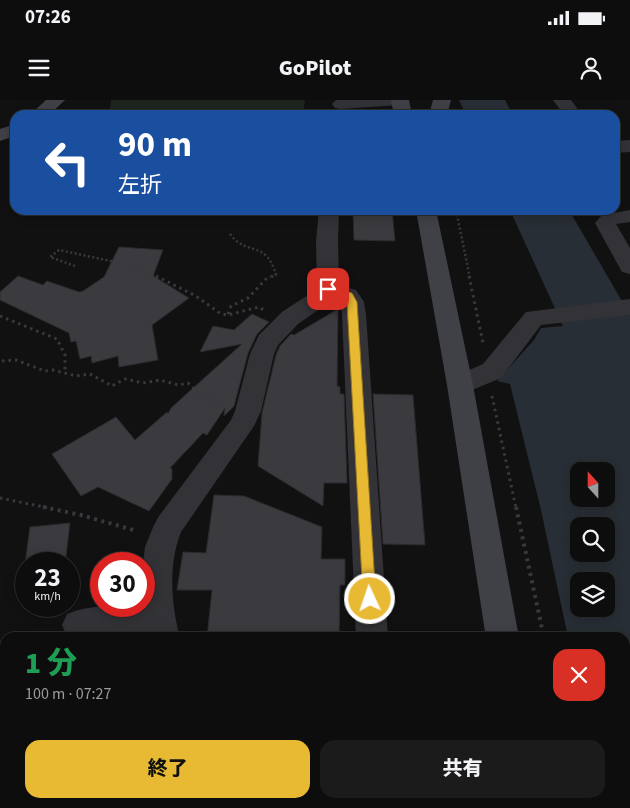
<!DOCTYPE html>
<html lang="ja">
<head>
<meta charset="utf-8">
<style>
  body { margin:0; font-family:"Source Sans 3","Noto Sans JP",sans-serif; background:#1b1b1c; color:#f1f3f6; height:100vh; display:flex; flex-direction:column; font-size:19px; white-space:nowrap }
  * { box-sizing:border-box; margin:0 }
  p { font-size:16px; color:#9a9c9e }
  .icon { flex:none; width:28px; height:28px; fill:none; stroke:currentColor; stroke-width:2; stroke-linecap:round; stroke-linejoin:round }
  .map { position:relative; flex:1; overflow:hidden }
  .sheet { position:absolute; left:0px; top:532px; width:630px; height:176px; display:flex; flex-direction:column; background:#0d0d0e; border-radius:15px 15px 0 0; box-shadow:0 2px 12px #0003,0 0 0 1px #2d2d2e }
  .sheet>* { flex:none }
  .hud { position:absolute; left:10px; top:10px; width:610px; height:105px; border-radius:15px; box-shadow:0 2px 12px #0003,0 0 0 1px #2d2d2e; background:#1a4fa0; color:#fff; overflow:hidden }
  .needle { width:32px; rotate:339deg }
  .controls { position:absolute; left:570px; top:362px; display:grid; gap:10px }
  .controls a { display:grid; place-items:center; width:45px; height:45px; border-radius:10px; background:#0d0d0e; box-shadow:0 2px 12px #0003,0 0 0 1px #2d2d2e; font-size:25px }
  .speed { position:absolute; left:15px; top:452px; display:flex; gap:10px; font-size:25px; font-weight:700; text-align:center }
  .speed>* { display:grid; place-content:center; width:65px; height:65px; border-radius:50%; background:#0d0d0e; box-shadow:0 2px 12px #0003,0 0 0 1px #2d2d2e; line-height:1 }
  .speed small { font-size:12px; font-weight:400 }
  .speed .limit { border:8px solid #d22; background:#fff; color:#111 }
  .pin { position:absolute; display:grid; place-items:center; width:42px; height:42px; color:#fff; margin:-21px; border-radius:10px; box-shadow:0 2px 8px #0006 }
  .me { position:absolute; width:55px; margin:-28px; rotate:357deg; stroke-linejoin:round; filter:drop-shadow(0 0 4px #0008) }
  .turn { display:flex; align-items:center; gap:18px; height:105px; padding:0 25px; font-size:22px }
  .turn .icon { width:65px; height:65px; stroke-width:2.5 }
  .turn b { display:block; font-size:35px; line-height:42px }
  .round { display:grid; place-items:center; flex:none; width:52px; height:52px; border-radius:15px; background:#1b1b1c }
  .summary { display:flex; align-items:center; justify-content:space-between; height:85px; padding:0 25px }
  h1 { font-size:30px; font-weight:800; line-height:38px; color:#1e9e55 }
  .primary-button { display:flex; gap:10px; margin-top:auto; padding:10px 25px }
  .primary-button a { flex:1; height:58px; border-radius:15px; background:#e8b932; color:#111; font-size:20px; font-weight:800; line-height:58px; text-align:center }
  .primary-button a+a { background:#1b1b1c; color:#f1f3f6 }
  .status { display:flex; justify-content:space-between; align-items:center; height:35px; padding:0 25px; background:#0d0d0e; direction:ltr }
  .status svg { height:14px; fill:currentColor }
  header { display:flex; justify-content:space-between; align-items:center; height:65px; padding:0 25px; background:#0d0d0e; font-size:22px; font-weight:800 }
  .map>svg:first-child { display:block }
  .green { fill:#1d251e }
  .water { fill:#282e35; fill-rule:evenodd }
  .building { fill:#3b3b3f; stroke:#2b2b2e }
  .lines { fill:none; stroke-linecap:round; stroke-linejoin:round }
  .path-far2 { stroke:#38393e; stroke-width:2.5; stroke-dasharray:2 2.5; stroke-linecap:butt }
  .path-far1 { stroke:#38393e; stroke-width:3; stroke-dasharray:2.5 4; stroke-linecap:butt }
  .path { stroke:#38393e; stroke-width:4; stroke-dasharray:3 4.5; stroke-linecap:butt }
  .street { fill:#323237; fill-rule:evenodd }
  .secondary { fill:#404147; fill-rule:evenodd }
  .route { fill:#e8b932; stroke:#977820 }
</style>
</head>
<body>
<div class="status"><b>07:26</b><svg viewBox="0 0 49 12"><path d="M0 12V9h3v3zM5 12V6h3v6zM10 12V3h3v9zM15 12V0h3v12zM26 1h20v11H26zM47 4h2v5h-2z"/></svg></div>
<header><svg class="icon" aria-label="menu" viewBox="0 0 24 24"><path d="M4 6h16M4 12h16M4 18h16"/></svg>GoPilot<svg class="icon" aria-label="person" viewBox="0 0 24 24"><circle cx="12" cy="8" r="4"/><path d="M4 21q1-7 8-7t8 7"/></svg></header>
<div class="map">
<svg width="630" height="708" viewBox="0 0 630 708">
  <rect width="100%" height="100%" fill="#111112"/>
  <path class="green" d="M111,0H305L303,15H109Z"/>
  <path class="water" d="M459,0H505L513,15H466Z
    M510,110H569L630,215V708H605L604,704H625V538L568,537L541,410L510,284L497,281L534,240L541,228L563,226ZM579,371H606V399H579ZM579,426H606V454H579ZM579,481H606V509H579Z"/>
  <path class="building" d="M353,110H392L395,141L354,140Z
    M119,147L163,150L153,176L189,198L152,225L158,260L119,267L118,256L92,263L91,256L80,259L76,241L71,242L69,233L0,200V192L18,176L43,185L47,181L79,192L83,191L104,177Z
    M338,209L337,286L340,287V294H344L347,383H324L323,406L258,366L262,313L276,255L280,246L291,234L294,235Z
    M252,214L269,222L257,234L248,253L234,306L224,316L225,308L207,335L203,333L170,368L172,369V379L149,411L98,387L81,396L52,354L116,317L135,340L167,312L168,314L171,308L242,244L200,252L213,226L234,230Z
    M373,294L413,295L425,445L383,444Z
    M214,395L244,396L322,427L321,459H345V485H340L339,538H207L212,490H177L183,452L206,453Z
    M70,423L65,464H25L30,427Z"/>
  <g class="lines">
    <path class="path-far2" d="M456,110L470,178
      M230,134C247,157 266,139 276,175L269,178
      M75,166L50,157L59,150L134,166L158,178"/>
    <path class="path-far1" d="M156,176L196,196L221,214L228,215L259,207L265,211
      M469,176L483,243
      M228,214L231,206L248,198L266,179L272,176
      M0,216L57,239L65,255V273
      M2,261L16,260L45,271L53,270L76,276L90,274L112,286L125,279L143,283L160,280L178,285L188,283L201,295L222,306
      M492,296L516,408
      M0,398L49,408"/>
    <path class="path" d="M43,407L81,415L137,431
      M516,407L544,538
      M578,704L579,708"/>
    <path class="street" d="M336,0H409L406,4L400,5L341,9L335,8L332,4Z
      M553,0H571L582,15H564Z
      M630,40V52L615,53V41Z
      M319,110H339L338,141L339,185L356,190L364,202L366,214L388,538H356L342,214L340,202L334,199L298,224L278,245L274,254L261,311L254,326L181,432C168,465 171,503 180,538H147L146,531L99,538L67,536L62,525L67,514C91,504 118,506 144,506L143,464L145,447L154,425L159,416L231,320L235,311L250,254L259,235L282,212L317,189L316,141Z
      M630,110V122L616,124L630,148V174L622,172L595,123L602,115Z
      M630,199V215L541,225L501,278L460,295L451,292L447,285L451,278L483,264L526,212Z
      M183,704H221V708H183Z
      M360,704H398V708H360Z"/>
    <path class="secondary" d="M46,0H65L49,15H30Z
      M391,0H409L412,15H394Z
      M433,0H451L447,15H429Z
      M15,24V36L0,41V29Z
      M416,110H436L473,285L519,538H486L447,285Z
      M512,704H550V708H512Z"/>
  </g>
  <path class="route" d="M328,186L352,193L357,202L376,499L375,504L370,506L365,504L363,499L347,202L345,198L325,191V187Z"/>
</svg>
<div class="controls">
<a><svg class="needle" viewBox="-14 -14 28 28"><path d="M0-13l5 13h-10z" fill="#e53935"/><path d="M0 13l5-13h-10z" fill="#9a9c9e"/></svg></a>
<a><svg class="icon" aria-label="search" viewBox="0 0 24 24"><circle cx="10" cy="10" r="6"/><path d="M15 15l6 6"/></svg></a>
<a><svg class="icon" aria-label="layers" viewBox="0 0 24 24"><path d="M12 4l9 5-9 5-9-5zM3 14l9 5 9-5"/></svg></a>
</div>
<div class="speed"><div>23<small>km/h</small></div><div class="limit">30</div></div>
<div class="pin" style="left:328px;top:189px;background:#d93025"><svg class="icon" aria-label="arrive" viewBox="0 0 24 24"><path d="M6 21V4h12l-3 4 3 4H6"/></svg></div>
<svg class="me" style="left:370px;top:499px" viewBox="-20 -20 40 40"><circle r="17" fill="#e8b932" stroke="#fff" stroke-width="3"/><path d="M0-11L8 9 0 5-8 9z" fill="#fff"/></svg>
<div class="hud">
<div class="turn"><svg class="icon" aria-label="left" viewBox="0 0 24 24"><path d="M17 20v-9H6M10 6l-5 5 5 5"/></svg><div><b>90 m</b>左折</div></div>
</div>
<section class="sheet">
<div class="summary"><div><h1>1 分</h1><p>100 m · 07:27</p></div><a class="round" style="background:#d93025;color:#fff"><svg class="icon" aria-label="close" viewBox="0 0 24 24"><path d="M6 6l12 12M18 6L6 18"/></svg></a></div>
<div class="primary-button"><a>終了</a><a>共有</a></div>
</section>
</div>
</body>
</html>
